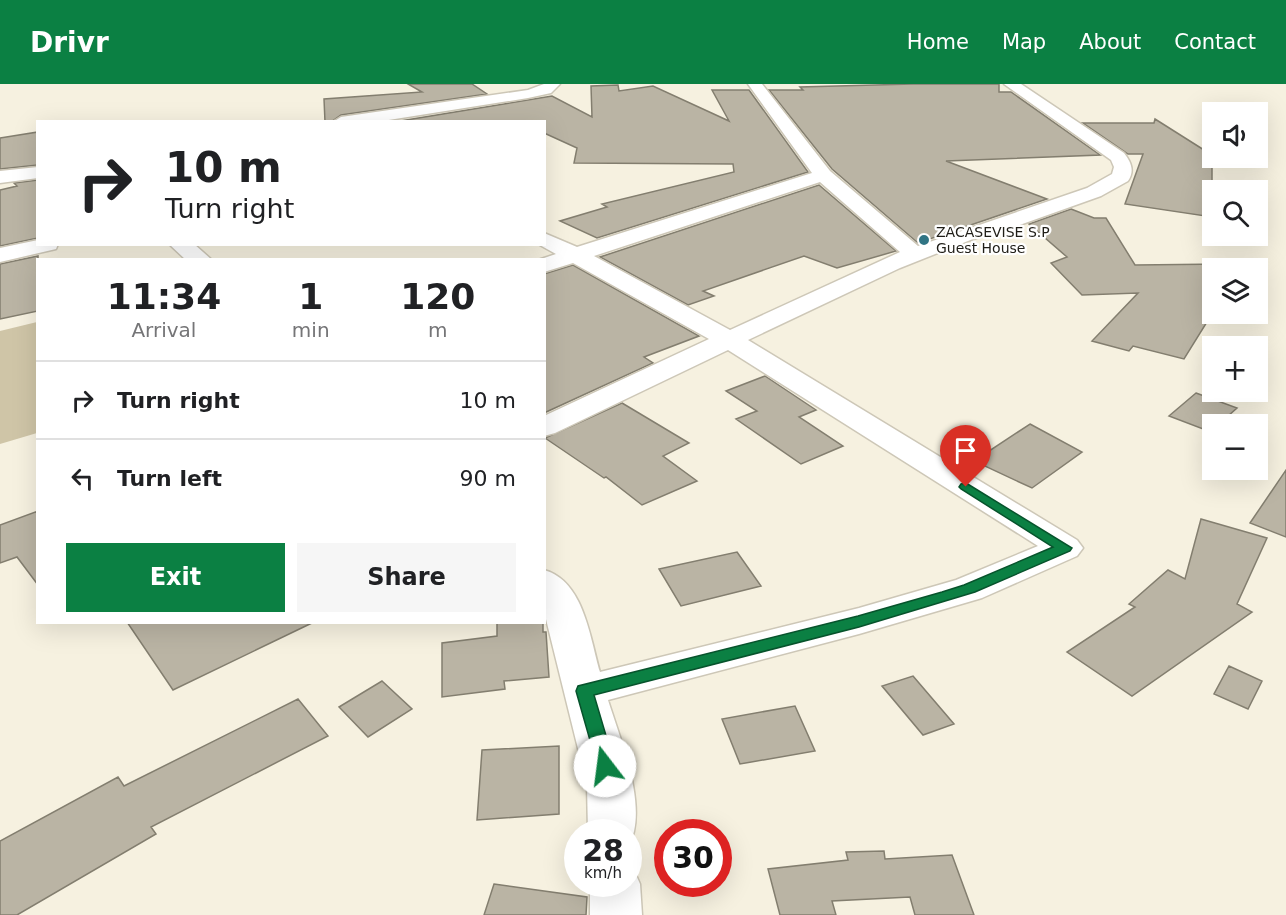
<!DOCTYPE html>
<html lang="en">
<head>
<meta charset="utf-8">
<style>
  body { margin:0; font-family:"DejaVu Sans",sans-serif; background:#f6f6f6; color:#202124; height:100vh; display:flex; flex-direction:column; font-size:22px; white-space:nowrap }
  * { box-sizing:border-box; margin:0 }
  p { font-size:20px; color:#757577 }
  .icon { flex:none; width:33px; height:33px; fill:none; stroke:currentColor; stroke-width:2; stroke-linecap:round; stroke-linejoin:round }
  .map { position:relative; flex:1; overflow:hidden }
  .details { position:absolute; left:36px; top:174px; width:510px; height:366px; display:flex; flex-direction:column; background:#fff; border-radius:0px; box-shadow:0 6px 24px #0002 }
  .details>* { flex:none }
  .top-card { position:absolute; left:36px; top:36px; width:510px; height:126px; border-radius:0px; box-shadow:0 6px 24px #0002; background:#fff; color:#202124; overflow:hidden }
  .controls { position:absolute; left:1202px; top:18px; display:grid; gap:12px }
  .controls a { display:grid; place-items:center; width:66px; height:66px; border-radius:0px; background:#fff; box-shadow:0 6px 24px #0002; font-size:30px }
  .speed { position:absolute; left:564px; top:735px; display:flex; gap:12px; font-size:30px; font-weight:700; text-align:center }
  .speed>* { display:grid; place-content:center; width:78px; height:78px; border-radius:50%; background:#fff; box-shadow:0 6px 24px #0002; line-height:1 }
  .speed small { font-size:15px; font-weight:400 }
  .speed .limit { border:9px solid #d22; background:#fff; color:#111 }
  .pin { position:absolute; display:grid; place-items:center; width:51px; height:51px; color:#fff; margin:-62px -26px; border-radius:50% 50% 50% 0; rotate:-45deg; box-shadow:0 0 6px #0007 }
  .pin .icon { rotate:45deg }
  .me { position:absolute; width:66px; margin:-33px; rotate:345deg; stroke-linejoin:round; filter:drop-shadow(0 0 4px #0008) }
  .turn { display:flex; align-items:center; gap:21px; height:126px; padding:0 30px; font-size:27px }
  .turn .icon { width:78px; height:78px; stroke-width:2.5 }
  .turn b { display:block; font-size:42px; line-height:51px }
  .eta { display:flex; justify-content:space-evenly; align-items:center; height:102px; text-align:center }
  .eta b { font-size:36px; font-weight:800; line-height:42px }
  .primary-button { display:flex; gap:12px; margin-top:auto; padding:12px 30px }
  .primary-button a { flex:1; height:69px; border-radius:0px; background:#0b8043; color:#fff; font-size:24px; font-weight:800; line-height:69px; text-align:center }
  .primary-button a+a { background:#f6f6f6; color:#202124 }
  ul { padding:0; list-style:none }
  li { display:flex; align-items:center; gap:18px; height:78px; padding:0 30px; border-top:2px solid #e0e0e0 }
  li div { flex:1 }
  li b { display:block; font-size:22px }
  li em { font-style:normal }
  header { display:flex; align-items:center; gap:36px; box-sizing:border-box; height:84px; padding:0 30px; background:#0b8043; color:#fff }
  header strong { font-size:28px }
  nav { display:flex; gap:33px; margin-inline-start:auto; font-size:21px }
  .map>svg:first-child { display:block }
  .green { fill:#cfc5a7 }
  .building { fill:#bab4a4; stroke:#837e6f; stroke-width:1.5 }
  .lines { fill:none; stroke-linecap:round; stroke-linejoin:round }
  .street-casing { stroke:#cdc7b7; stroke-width:3 }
  .street { fill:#fff; fill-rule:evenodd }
  .route { fill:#0b8043; stroke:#07532c; stroke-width:1.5 }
  .poi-dot { fill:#307484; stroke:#fff; stroke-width:2 }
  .labels { text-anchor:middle; stroke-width:4.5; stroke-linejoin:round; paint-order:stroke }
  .far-poi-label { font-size:14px; fill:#1f1d17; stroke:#fff; text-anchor:start }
</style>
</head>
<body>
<header>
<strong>Drivr</strong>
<nav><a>Home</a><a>Map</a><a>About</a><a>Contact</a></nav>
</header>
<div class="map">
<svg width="1286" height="831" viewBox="0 0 1286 831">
  <rect width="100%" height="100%" fill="#f6f1e0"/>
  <path class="green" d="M37,238V349L0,360V247Z"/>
  <path class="building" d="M408,0H472L487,10L341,31L331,38H325L324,15L422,8Z
    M913,0H999V8H1011L1100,71L946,77L1047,115L918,159L832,85L769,6H803L800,3Z
    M618,1L619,7L653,2L729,37L712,6H749L808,88L597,154L560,137L607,123L602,120L734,88L733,80L574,79L577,64L544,49V38H394L552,12L592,33L591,2Z
    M1155,35L1212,71V133L1125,120L1143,70H1128L1083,39H1154Z
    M38,48V81L0,85V54Z
    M38,96V154L0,162V106L17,102L14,99Z
    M819,101L896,167L837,184L804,172L703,207L714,212L688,221L600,173Z
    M1071,125L1094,134H1106L1135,181L1224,180V184H1212V230H1235L1239,234L1210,233L1184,275L1133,262L1129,267L1092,257L1138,209L1082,211L1051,179L1067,173L1029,140Z
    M38,172V227L0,235V180Z
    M573,181L699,252L644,273L653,279L544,329V190Z
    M765,292L816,326L799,333L843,362L801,380L736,335L757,327L726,307Z
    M1196,309L1237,324L1219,340H1212L1211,348L1169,332Z
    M622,319L689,359L663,372L697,397L642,421L606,393L604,394L545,354Z
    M1030,340L1082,368L1032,404L974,377Z
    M1286,386V453L1250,439Z
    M38,427V501L17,473L0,479V441Z
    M1201,435L1267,454L1237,520L1252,528L1132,612L1067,568L1135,523L1129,520L1168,486L1185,495Z
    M737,468L761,502L681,522L659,485Z
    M127,538H314L173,606Z
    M497,538H543V548H546L549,593L504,597L505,605L442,613V559L497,552Z
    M1229,582L1262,597L1248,625L1214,610Z
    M913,592L954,640L923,651L882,602Z
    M382,597L412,625L368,653L339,623Z
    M298,615L328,652L151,743L156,750L17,831H0V757L118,693L124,702Z
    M795,622L815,667L740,680L722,635Z
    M559,662V730L477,736L482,666Z
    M884,767L885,775L952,771L974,831H915L910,813L832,817L836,831H780L768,785L848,776L846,768Z
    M494,800L587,813L586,831H484Z"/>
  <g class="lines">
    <defs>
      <path id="street" d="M544,0H560L551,9L528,14L376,38H333L341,33L528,6Z
        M748,0H762L830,87L918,162L1087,104L1112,90L1114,83L1111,76L1004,0H1021L1124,69C1131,78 1135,87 1128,97L1101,112L1003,147L973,155L900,184L748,256L1077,456L1083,464L1077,472L982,514L859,550L608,616C620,655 650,726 628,763V748H588L587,701L544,527V486C584,497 590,554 600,588L859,524L956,496L1038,462L728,266L555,349L544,352V332L709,255L573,179L544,188V176H538L556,170L538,160H544V149L577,163L812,89ZM820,98L900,168L730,246L594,172Z
        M38,83V94L0,99V87Z
        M38,156V160H58L56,165L0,178V164Z
        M169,160H194L212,176H186Z
        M628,783L633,784L640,800L642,831H590V800H628Z"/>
    </defs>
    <use href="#street" class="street-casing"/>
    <use href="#street" class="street"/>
  </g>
  <path class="route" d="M966,399L1072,464L1070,467L975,508L859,543L594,611L615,682L612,688L605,690L599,688L576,607L578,602L858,532L942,508L964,501L1053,463L961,405L959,403L961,400Z"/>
  <circle class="poi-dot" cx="924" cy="156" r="6"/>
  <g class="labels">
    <g class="far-poi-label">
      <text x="936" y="153">ZACASEVISE S.P<tspan x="936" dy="16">Guest House</tspan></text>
    </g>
  </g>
</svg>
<div class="controls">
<a><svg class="icon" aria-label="sound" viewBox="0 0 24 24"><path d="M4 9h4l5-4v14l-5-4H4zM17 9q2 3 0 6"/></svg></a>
<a><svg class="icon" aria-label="search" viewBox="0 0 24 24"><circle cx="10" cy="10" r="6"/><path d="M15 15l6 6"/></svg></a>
<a><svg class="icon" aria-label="layers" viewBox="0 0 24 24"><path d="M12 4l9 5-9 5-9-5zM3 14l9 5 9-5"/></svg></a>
<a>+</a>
<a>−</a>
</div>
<div class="speed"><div>28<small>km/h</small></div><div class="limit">30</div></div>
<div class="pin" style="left:966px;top:403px;background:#d93025"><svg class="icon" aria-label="arrive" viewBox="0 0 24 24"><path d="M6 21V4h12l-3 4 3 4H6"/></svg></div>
<svg class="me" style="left:605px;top:682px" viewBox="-20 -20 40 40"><circle r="19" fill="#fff"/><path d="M0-13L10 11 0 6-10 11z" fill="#0b8043"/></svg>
<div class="top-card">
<div class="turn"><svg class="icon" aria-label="right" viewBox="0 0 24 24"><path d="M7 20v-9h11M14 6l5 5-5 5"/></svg><div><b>10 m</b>Turn right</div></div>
</div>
<section class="details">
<div class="eta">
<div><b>11:34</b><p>Arrival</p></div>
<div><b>1</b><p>min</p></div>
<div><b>120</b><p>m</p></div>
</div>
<ul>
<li><svg class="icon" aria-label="right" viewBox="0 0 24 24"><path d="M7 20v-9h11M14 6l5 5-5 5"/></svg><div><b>Turn right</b></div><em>10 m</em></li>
<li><svg class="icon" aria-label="left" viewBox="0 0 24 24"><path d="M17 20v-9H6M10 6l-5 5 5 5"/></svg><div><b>Turn left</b></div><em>90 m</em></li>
</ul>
<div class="primary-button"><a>Exit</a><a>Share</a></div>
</section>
</div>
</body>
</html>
